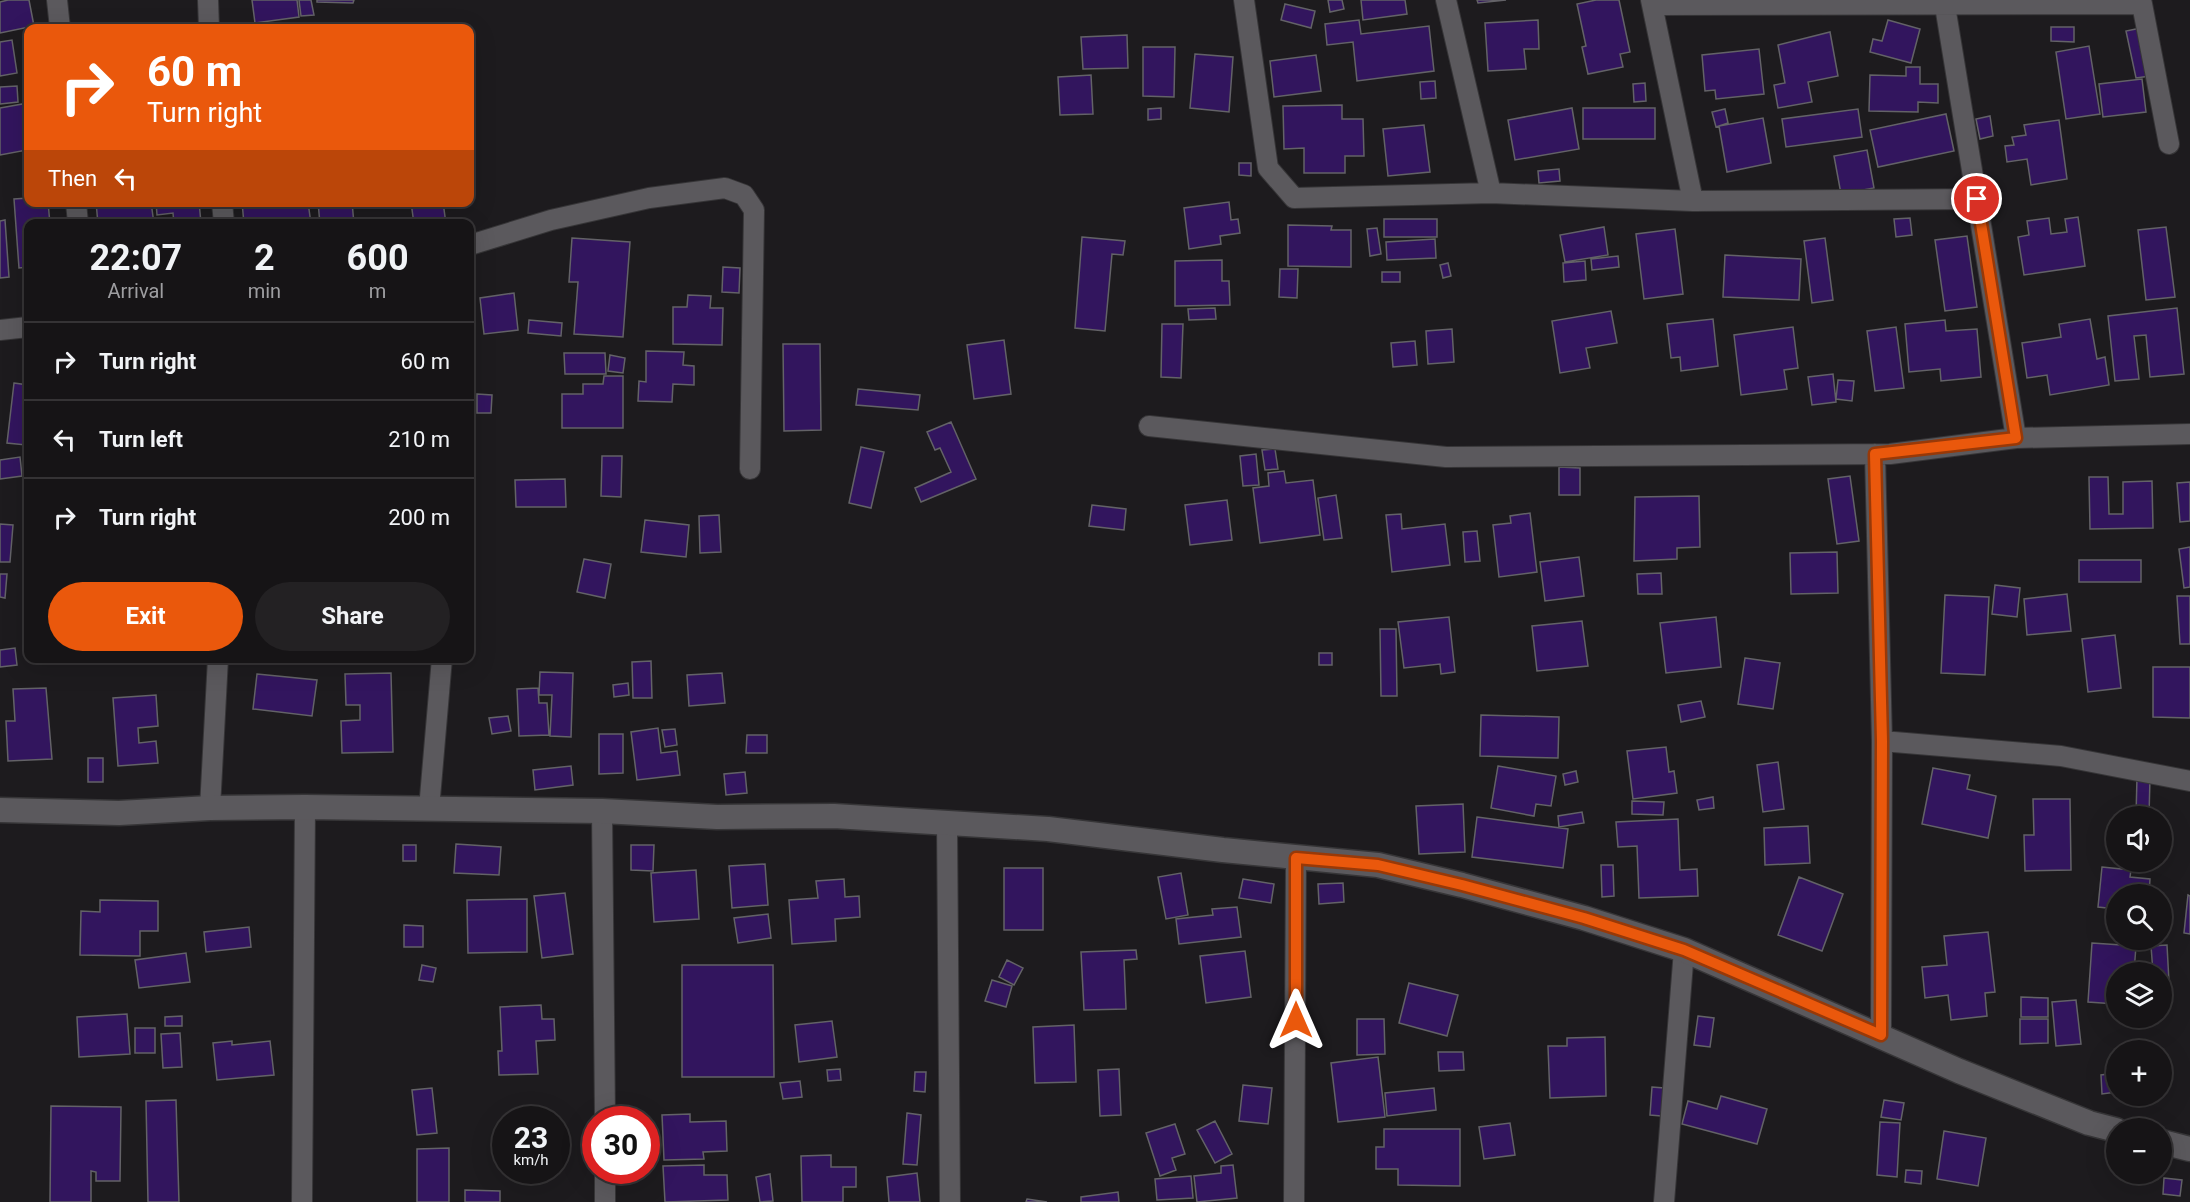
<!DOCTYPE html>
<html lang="en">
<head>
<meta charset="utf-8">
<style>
  body { margin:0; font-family:Roboto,sans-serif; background:#232123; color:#f1f3f6; height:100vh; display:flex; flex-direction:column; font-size:22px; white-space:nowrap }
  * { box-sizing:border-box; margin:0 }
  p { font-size:20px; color:#9e9ea1 }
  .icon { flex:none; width:33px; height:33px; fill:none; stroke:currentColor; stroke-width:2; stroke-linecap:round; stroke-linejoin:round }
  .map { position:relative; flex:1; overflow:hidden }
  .sheet { position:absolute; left:24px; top:219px; width:450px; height:444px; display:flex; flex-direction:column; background:#161416; border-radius:12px; box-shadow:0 6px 24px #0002,0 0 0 2px #353335 }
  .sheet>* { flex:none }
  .top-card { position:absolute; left:24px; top:24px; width:450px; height:183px; border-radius:12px; box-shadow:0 6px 24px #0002,0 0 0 2px #353335; background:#ea580c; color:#fff; overflow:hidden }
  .buttons { position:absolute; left:2106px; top:806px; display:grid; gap:12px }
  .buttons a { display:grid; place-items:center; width:66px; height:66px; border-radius:50%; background:#161416; box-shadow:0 6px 24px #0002,0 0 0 2px #353335; font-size:30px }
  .speed { position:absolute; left:492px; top:1106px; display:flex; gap:12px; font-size:30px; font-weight:700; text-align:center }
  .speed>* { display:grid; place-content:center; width:78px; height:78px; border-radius:50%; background:#161416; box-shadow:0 6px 24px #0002,0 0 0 2px #353335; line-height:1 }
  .speed small { font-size:15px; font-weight:400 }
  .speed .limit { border:9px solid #d22; background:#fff; color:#111 }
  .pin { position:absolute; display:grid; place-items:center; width:51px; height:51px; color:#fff; margin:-26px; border:3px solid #fff; border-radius:50%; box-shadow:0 2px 6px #0007 }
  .me { position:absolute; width:66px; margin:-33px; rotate:0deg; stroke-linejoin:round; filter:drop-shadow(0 0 4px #0008) }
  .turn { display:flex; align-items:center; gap:21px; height:126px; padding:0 24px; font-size:27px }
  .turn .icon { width:78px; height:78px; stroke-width:2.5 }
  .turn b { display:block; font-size:42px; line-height:51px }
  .then { display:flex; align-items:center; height:57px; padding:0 24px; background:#0003; gap:12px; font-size:22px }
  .eta { display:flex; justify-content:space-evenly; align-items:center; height:102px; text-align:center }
  .eta b { font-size:36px; font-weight:700; line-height:42px }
  .primary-button { display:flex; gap:12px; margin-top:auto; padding:12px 24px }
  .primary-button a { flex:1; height:69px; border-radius:36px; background:#ea580c; color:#fff; font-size:24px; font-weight:700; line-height:69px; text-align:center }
  .primary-button a+a { background:#232123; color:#f1f3f6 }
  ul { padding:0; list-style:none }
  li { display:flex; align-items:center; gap:18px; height:78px; padding:0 24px; border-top:2px solid #353335 }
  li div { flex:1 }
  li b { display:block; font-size:22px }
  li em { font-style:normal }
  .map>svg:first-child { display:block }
  .building { fill:#32155e; stroke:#636267; stroke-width:1.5 }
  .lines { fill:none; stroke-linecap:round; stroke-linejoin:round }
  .minor-casing { stroke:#363537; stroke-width:22 }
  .tertiary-casing { stroke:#363537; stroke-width:27 }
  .minor { stroke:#5b595d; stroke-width:20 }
  .tertiary { stroke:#5b595d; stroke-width:24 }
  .route-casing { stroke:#983908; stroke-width:15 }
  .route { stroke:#ea580c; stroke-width:10 }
</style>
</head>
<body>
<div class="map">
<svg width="2190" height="1202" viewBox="0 0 2190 1202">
  <rect width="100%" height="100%" fill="#1d1b1e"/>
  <path class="building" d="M8,0H29L34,26L0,33V2Z
    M252,0H297L299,17L255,23Z
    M299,0H311L314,15L301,16Z
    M317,0H354L353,3L317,2Z
    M1328,0H1342L1344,9L1330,12Z
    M1361,0H1405L1407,14L1363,20Z
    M1477,0H1506L1478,3Z
    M1596,0H1619L1630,52L1620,54L1623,67L1588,74L1582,47L1586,46L1577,4Z
    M1285,4L1315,11L1311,28L1281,20Z
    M1359,20L1361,34L1429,26L1434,71L1357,81L1353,42L1327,45L1325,24Z
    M1538,20L1539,49H1524L1526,69L1488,71L1485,23Z
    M1888,20L1920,29L1911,63L1870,52L1873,39L1882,41Z
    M2051,27H2074V42L2051,41Z
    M2141,28L2150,76L2136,78L2126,31Z
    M1830,32L1838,76L1808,82L1812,102L1778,108L1774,85L1785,83L1778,45Z
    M1127,35L1128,68L1083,69L1081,37Z
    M12,40L17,73L0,76V42Z
    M2089,46L2100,114L2066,119L2056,52Z
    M1143,47H1175L1174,97L1143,96Z
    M1759,49L1764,94L1716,99L1715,90L1705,91L1702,55Z
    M1195,54L1233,57L1229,112L1190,108Z
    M1316,55L1321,91L1274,97L1270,61Z
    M1906,67H1920V84H1938V103L1918,102V112L1869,111L1870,75L1906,76Z
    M1091,75L1093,114L1060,115L1058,77Z
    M2142,79L2146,112L2103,117L2099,84Z
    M1435,81L1436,98L1421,99L1420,82Z
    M1645,83L1646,101L1634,102L1633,84Z
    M17,86L18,102L0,104V87Z
    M28,103V134L24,135L27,150L0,155V108Z
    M1342,105V119H1363L1364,156H1345V173H1304V148L1284,149L1283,106Z
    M1161,108V119L1148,120V109Z
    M1572,108L1579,149L1515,160L1508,120Z
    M1583,108H1655V139H1583Z
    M1725,109L1728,123L1716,127L1712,112Z
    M1858,109L1862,137L1786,147L1782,119Z
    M1946,114L1954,151L1878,167L1870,130Z
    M1990,116L1993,136L1980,139L1976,119Z
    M1763,118L1771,163L1727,172L1719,126Z
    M2059,120L2067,179L2031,185L2027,159L2007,162L2005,146L2014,145L2012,137L2026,135L2024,125Z
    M1424,125L1430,172L1388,176L1383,129Z
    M1867,150L1874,188L1841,194L1834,156Z
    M1239,163H1251V176L1239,175Z
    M1559,169L1560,181L1539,183L1538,171Z
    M28,198V202H48L50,224H28V267L19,268L14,199Z
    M96,202H151L154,224H98Z
    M156,202H199L201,223L174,224L173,213L157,215Z
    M242,202H308L311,224H244Z
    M318,202H352L354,224H320Z
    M411,202H443L446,224H414Z
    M1229,202L1231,220L1238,219L1240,233L1220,236L1221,244L1189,249L1184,208Z
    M2078,217L2085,266L2024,275L2018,237L2029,235L2027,221L2049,218L2051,234L2067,232L2065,219Z
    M1910,218L1912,235L1896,237L1894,219Z
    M1384,219H1437V237H1384Z
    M5,220L9,277L0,278V221Z
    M1288,225L1332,226L1331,230H1351V267L1288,266Z
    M1604,227L1608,255L1565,262L1560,235Z
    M2166,227L2175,297L2146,300L2138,230Z
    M1377,228L1381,254L1370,256L1367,229Z
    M1675,229L1683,294L1644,299L1636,234Z
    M1967,236L1977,307L1945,311L1935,240Z
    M1082,237L1125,241L1123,255L1112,254L1105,331L1075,328Z
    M572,238L630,242L623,337L574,334L578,282H569Z
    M1825,238L1833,300L1812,303L1804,241Z
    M1435,239L1436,258L1387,260L1386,242Z
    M1725,255L1801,259L1799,300L1723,297Z
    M1618,256L1619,267L1592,270L1591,259Z
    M1222,260V281H1229L1230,305L1175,306V261Z
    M1585,261L1586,280L1564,282L1563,263Z
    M1448,263L1451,276L1443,278L1440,265Z
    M723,267L740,268L739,293L722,292Z
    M1280,269H1298L1297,298L1279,297Z
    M1382,272H1400V282H1382Z
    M514,293L518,330L484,334L480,298Z
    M688,295L711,296L710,308H723L722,345L673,344V307H687Z
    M1215,308L1216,319L1189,320L1188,309Z
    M2177,308L2184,374L2150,377L2146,335L2134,336L2139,379L2115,381L2108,316Z
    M1611,311L1617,343L1586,348L1590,368L1560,373L1552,321Z
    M1713,319L1718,366L1681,371L1680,357L1671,358L1667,324Z
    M2090,319L2097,359L2105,357L2109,385L2050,395L2047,375L2027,378L2022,343L2061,337L2059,324Z
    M529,320L562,323L561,336L528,333Z
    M1945,320L1946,331L1977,329L1981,377L1941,381L1940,369L1909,372L1905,324Z
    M1162,324H1183L1181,378L1161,377Z
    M1793,327L1798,368L1784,370L1787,389L1741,395L1734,335Z
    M1896,327L1904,388L1875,391L1867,331Z
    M1452,329L1454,362L1428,364L1426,331Z
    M1004,340L1011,394L974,399L967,345Z
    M1415,341L1417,365L1393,367L1391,343Z
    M783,344H820L821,430L784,431Z
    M646,351L684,352L683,365L694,366V385L673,384L672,402L638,401L639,381L646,382Z
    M564,353H605L606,374H565Z
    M610,355L625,358L623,373L608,371Z
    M1833,374L1836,402L1812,405L1808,377Z
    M604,376H623V428H562V394H583V384H603Z
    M1838,380L1854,381L1852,401L1836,399Z
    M14,383L28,385L26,445L7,443Z
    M858,389L920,395L918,410L856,405Z
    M477,394L492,395L491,413H477Z
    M951,422L976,479L921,502L915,488L951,472L940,448L935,450L927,432Z
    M861,447L884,452L871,508L849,503Z
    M1275,449L1278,469L1265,470L1262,450Z
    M1256,454L1259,485L1243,486L1240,456Z
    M602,456H622L621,497L601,496Z
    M20,457L22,476L0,479V460Z
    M28,458V498L23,497Z
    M1559,467L1580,468V495H1559Z
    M1284,471L1286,483L1313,480L1320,535L1260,543L1253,488L1269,486L1268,473Z
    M1850,476L1859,541L1837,544L1828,479Z
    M2089,477H2108L2109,514H2123V482L2152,481L2153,528L2090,529Z
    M565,479L566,507H516L515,480Z
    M2190,482V521L2180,522L2177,483Z
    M1336,495L1342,538L1324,540L1318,498Z
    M1699,496L1700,547L1677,548V559L1634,561L1635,497Z
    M1227,500L1232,540L1190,545L1185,505Z
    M1092,505L1126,509L1124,530L1089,526Z
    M1530,513L1537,572L1499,577L1493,525L1511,523L1510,516Z
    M1401,514L1402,529L1445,524L1450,565L1392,572L1386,515Z
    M719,515L721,552L700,553L699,516Z
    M645,520L689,525L686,557L641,552Z
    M0,524L13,525L10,562H0Z
    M1477,531L1480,561L1465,562L1463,532Z
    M2190,547V587L2184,588L2179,549Z
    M1837,552L1838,593L1791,594L1790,553Z
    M1579,557L1584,596L1545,601L1540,562Z
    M584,559L611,564L605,598L577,592Z
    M2079,560H2141V582H2079Z
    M1661,573L1662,594H1638L1637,574Z
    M0,574H7L5,598L0,597Z
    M1995,585L2020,588L2017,617L1992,614Z
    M2067,594L2071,631L2027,635L2024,599Z
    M1945,595L1989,597L1985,675L1941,673Z
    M2177,596H2190V644H2180Z
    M1449,617L1455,672L1441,674L1440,664L1404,668L1398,622Z
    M1716,617L1721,667L1666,673L1660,623Z
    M1582,621L1588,666L1537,671L1532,626Z
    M1380,629H1396L1397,696H1381Z
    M2115,635L2121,688L2088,692L2082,639Z
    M15,648L17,665L0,667V650Z
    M1319,653H1332V665H1319Z
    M1745,658L1780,663L1773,709L1738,704Z
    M651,661L652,698H633L632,662Z
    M2153,667H2190V718L2153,717Z
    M540,672L573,673L571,737L550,736L552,695H539Z
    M391,673L393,752L342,753L341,721L360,720V705H346L345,674Z
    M722,673L725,703L689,706L687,675Z
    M257,674L317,680L312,716L253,709Z
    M628,683L629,695L614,697L613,685Z
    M46,688L52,759L8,761L6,721H15L13,689Z
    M538,688L539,703H547L549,735L519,736L517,689Z
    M156,695L158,726L138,728L139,743L156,741L158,763L118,766L113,698Z
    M1701,701L1705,717L1681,722L1678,705Z
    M1481,715L1559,717L1558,758L1480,756Z
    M508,716L511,731L492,734L489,718Z
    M658,728L661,753L677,751L680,775L637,780L631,732Z
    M675,729L677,745L665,747L662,730Z
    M599,734H623V773L599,774Z
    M747,735H767V753H746Z
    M1666,747L1669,772L1674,771L1677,793L1633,799L1627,751Z
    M88,758H103V782H88Z
    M1778,762L1784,809L1763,812L1757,765Z
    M571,766L573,785L535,790L533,770Z
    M1498,766L1556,776L1551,806L1536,804L1534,816L1491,808Z
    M1933,768L1970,775L1967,789L1996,796L1988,838L1922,824Z
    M1576,771L1578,782L1565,785L1563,774Z
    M745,772L747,793L726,795L724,774Z
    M2137,777L2150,778L2149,816H2136Z
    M1713,797L1714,808L1699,810L1697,800Z
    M2033,799H2070L2071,870L2025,871L2024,835H2034Z
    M1632,801L1664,802L1663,815L1632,814Z
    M1463,804L1465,852L1419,854L1416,806Z
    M1582,812L1584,823L1559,827L1558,816Z
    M1477,817L1568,829L1563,868L1472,857Z
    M1678,819L1680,870L1697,869L1698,896L1639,898L1637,846L1618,847L1616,822Z
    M1808,826L1810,863L1765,865L1764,828Z
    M456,844L501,847L499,875L454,873Z
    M403,845H416V861H403Z
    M631,845H654L653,871L631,870Z
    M765,864L768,905L732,908L729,866Z
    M1601,865H1613L1614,896L1602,897Z
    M2102,867L2131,870L2130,877L2150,879L2149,894H2116V909L2098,907Z
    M1004,868H1043V930H1004Z
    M696,870L699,919L654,922L651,873Z
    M1181,873L1188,915L1166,919L1158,877Z
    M1799,877L1843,894L1822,951L1778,935Z
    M844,879L845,897L859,896L860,917L835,919L836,941L792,944L789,900L818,898L816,881Z
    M1243,879L1274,884L1271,903L1239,898Z
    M1343,883L1344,902L1319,904L1318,884Z
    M565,893L573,954L542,958L534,896Z
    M2188,895L2190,896V934L2184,933Z
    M527,899V952L468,953L467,900Z
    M100,900L158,901V931H140V956L80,955L81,911L100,912Z
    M1237,907L1241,937L1179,944L1176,919L1213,915L1212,909Z
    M768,914L771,938L738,943L734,918Z
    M404,925L423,926V947H404Z
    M249,927L251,947L206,952L204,932Z
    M1988,932L1995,992L1985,993L1987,1016L1951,1020L1948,995L1925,998L1922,967L1947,965L1944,936Z
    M2092,943L2136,946L2134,972H2116V1004L2088,1002Z
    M2167,945L2169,982H2162V972H2153L2151,946Z
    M1136,950L1137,959L1124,960L1126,1009L1084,1010L1081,952Z
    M1245,951L1251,997L1206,1003L1200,956Z
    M186,953L190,982L139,988L135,960Z
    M1007,960L1023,968L1014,985L999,977Z
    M422,965L436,968L433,982L419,980Z
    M682,965H773L774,1077H682Z
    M992,980L1012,986L1006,1007L985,1001Z
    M1409,983L1458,995L1447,1036L1399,1023Z
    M2021,997L2048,998V1017H2021Z
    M2076,1000L2081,1044L2056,1046L2052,1002Z
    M541,1005L542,1019H554L555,1040L536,1041L538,1074L499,1075L498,1051H502L500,1007Z
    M127,1014L130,1054L79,1057L77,1017Z
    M182,1016V1026H165V1017Z
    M1698,1016L1714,1018L1710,1047L1694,1045Z
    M1357,1019H1384L1385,1054L1357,1055Z
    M2020,1019H2048V1043L2020,1044Z
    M832,1021L837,1057L799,1062L795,1025Z
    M1074,1025L1076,1082L1035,1083L1033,1027Z
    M135,1028H155V1053H135Z
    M180,1033L182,1067L163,1068L161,1034Z
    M1605,1037L1606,1096L1550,1098L1548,1046H1567V1038Z
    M232,1041V1045L270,1041L274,1075L217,1080L213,1043Z
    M1438,1052H1463L1464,1070L1439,1071Z
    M1378,1057L1385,1117L1338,1122L1331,1063Z
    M840,1069L841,1080L828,1081L827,1070Z
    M1119,1069L1121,1115L1100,1116L1098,1070Z
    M915,1072H926L925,1092L914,1091Z
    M2115,1073L2116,1092L2102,1094L2101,1075Z
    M800,1081L802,1097L783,1099L780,1083Z
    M1243,1085L1272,1088L1268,1124L1239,1121Z
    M1652,1087L1664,1088L1661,1116L1650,1115Z
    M432,1088L437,1133L417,1135L412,1090Z
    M1434,1088L1436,1110L1387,1116L1385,1093Z
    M1721,1096L1767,1109L1757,1144L1682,1124L1688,1101L1717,1109Z
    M176,1100L179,1202H148L146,1101Z
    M1884,1100L1904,1103L1901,1120L1881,1117Z
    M51,1106L121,1107L120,1181H96V1172L91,1171V1202H50Z
    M907,1113L921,1115L917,1165L903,1164Z
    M690,1114V1122L726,1121L727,1151L703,1152L704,1159L664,1160L662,1115Z
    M1215,1121L1232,1154L1215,1163L1197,1130Z
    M1880,1122L1900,1123L1897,1177L1877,1175Z
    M1510,1123L1515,1155L1484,1159L1479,1127Z
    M1175,1124L1185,1154L1172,1158L1176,1170L1160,1176L1146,1133Z
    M1384,1129H1460V1186L1398,1185V1169H1376V1147H1384Z
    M1944,1131L1986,1138L1978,1186L1937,1179Z
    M449,1148V1202H417V1149Z
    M831,1155V1167H856V1187H843V1202H802L801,1156Z
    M704,1165V1175H727L728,1200L665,1202L663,1166Z
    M1233,1165L1237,1198L1197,1202L1194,1176L1221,1173V1166Z
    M1906,1170L1922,1171L1921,1184L1905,1182Z
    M917,1173L920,1202H889L887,1177Z
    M770,1174L773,1201L760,1202L756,1177Z
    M1191,1176L1193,1198L1157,1200L1155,1179Z
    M2164,1178L2182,1180L2180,1196L2163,1194Z
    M465,1190L500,1191V1202H465Z
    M1118,1192L1119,1202H1081V1197Z
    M1027,1199L1047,1202H1026Z"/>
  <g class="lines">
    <defs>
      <path id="minor" d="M57,0L60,28
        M208,0L209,28
        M1244,0L1268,168L1294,198L1491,193L1693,201L1977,199
        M1446,0L1491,193
        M1651,0L1693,201
        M2142,4L2169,144
        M1652,5L2142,4L2141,0
        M1945,6L2016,438
        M76,202L78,224
        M222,202L224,224
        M470,245L551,220L649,198L725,188L744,195L754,210L750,469
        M0,330L28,327
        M1149,426L1446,457L1890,454L2016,438L2190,434
        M1875,454L1882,741L1881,1035
        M1882,741L2061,756L2190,781
        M210,808L218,658
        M429,809L442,658
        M602,811L605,1119
        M947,823L950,1202
        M605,1170V1202
        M302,1202L305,807
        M1294,1202L1296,858
        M1664,1202L1684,950"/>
      <path id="tertiary" d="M0,810L119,813L210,808L305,807L602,811L717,817L834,816L1048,829L1223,850L1378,865L1462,885L1584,918L1684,950L1959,1071L2089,1123L2116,1130
        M2162,1142L2190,1149"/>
    </defs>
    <use href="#minor" class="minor-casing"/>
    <use href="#tertiary" class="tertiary-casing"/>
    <use href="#minor" class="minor"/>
    <use href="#tertiary" class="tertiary"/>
  </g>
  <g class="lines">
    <defs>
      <path id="route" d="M1296,1020V858L1378,865L1462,885L1584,918L1684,950L1881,1035L1882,741L1875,454L2016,438L1977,199"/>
    </defs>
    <use href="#route" class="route-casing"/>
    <use href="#route" class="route"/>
  </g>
</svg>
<div class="buttons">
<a><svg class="icon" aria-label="sound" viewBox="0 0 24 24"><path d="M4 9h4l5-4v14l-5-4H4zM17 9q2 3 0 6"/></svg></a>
<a><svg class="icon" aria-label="search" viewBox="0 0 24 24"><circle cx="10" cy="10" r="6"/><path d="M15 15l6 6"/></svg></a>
<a><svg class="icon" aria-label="layers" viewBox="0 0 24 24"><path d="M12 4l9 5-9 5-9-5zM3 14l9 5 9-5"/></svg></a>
<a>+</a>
<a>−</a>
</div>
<div class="speed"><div>23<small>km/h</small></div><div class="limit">30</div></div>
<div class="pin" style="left:1977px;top:199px;background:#d93025"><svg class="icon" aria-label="arrive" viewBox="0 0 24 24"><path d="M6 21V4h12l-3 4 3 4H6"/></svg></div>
<svg class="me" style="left:1296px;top:1020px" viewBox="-20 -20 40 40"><path d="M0-17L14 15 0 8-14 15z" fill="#ea580c" stroke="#fff" stroke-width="4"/></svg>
<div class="top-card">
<div class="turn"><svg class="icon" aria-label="right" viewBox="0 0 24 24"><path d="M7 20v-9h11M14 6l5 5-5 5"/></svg><div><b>60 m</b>Turn right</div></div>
<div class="then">Then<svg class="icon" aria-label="left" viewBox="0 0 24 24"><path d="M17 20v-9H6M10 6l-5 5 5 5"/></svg></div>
</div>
<section class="sheet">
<div class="eta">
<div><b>22:07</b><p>Arrival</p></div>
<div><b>2</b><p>min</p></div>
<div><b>600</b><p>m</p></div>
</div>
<ul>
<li><svg class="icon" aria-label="right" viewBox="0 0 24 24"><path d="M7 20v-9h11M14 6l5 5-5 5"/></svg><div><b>Turn right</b></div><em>60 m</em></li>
<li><svg class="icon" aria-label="left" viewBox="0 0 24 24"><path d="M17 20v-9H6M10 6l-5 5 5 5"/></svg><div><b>Turn left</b></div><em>210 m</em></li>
<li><svg class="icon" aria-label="right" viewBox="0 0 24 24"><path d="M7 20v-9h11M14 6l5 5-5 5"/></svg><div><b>Turn right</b></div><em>200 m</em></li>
</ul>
<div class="primary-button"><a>Exit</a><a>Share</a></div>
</section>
</div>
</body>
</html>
